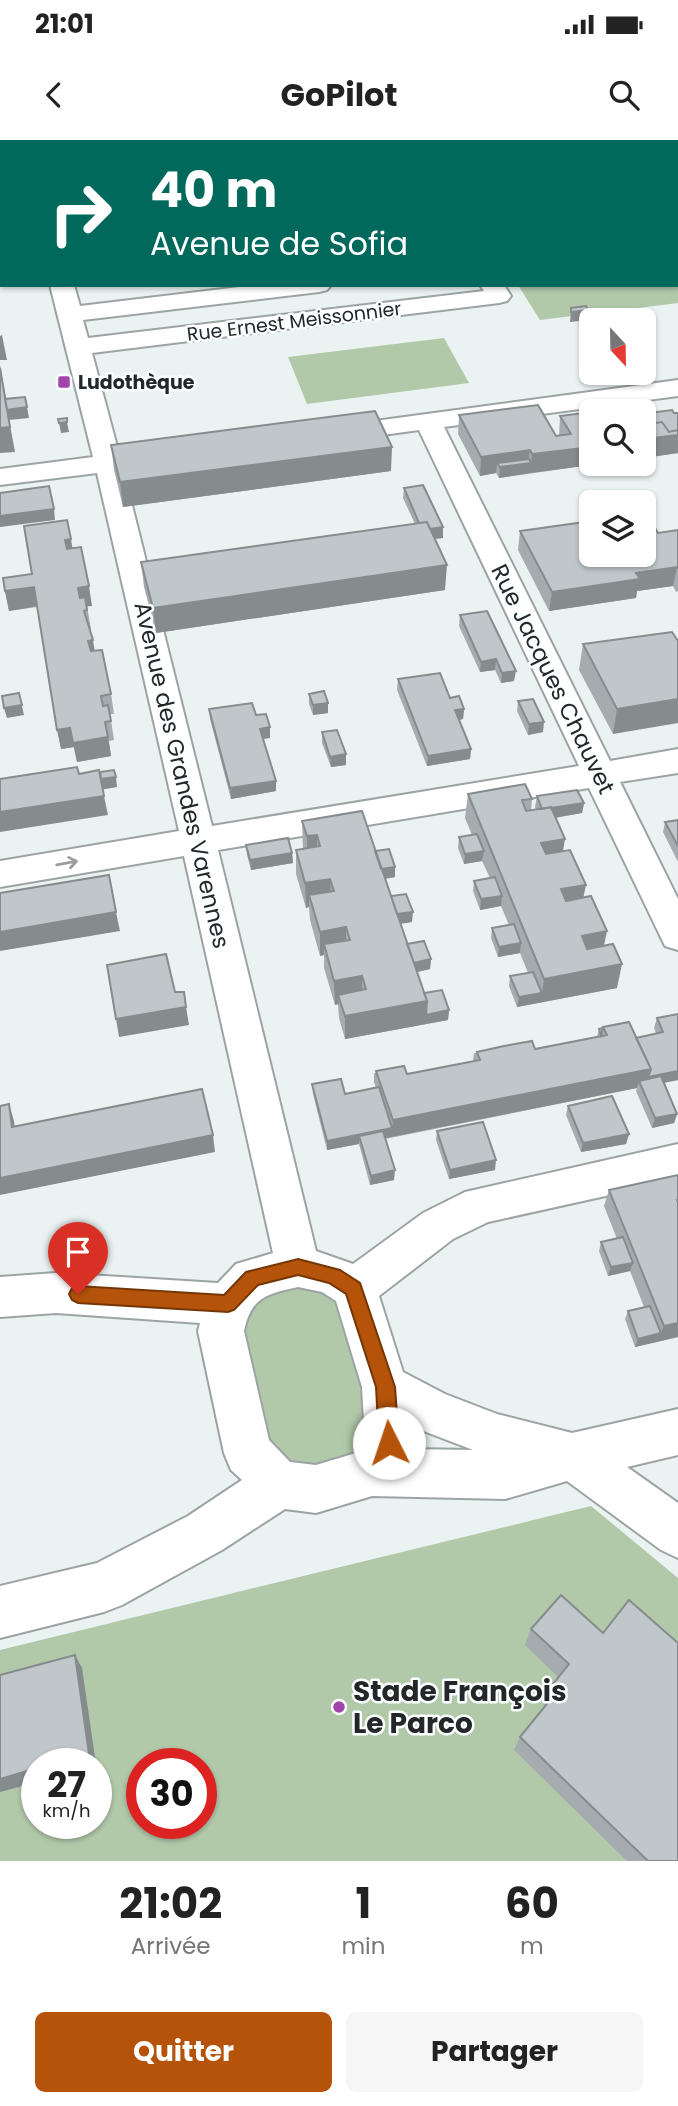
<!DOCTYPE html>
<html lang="fr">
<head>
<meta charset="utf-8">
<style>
  body { margin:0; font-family:Poppins,sans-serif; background:#f6f6f6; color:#222; height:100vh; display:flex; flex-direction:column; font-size:26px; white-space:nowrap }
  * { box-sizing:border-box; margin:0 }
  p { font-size:23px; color:#767676 }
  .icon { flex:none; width:38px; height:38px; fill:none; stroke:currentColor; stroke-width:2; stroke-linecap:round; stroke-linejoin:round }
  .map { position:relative; height:1721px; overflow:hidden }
  .side { display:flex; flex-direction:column; background:#fff; flex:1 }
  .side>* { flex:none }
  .hud { position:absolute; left:0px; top:0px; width:679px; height:147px; box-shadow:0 2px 5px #0004; background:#00695c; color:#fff; overflow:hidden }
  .needle { width:46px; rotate:158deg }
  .fabs { position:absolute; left:579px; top:168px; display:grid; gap:14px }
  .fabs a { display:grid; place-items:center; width:77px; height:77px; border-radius:10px; background:#fff; box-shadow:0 2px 5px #0004; font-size:35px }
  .speed { position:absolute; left:21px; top:1608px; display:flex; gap:14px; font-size:35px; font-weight:700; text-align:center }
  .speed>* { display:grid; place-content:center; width:91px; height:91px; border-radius:50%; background:#fff; box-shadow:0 2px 5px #0004; line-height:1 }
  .speed small { font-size:18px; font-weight:400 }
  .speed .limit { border:10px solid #d22; background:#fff; color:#111 }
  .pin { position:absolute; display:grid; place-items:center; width:60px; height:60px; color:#fff; margin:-72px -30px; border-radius:50% 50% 50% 0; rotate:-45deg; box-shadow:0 0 7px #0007 }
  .pin .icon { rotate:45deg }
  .me { position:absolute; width:77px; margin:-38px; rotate:356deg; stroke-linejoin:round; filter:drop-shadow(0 0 5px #0008) }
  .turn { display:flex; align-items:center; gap:24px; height:147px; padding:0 35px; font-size:32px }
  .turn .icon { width:91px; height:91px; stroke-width:2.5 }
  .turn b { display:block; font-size:49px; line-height:60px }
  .eta { display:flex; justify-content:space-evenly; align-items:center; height:119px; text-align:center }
  .eta b { font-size:42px; font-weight:700; line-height:49px }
  .cta { display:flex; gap:14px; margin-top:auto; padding:14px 35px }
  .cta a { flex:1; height:80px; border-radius:10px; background:#b45309; color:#fff; font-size:28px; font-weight:700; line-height:80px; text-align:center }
  .cta a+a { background:#f6f6f6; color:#222 }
  .status { display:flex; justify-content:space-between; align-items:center; height:49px; padding:0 35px; background:#fff; direction:ltr }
  .status svg { height:19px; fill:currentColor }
  header { display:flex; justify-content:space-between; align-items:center; height:91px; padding:0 35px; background:#fff; font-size:32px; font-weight:700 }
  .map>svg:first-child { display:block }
  .green { fill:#b1c8a9; fill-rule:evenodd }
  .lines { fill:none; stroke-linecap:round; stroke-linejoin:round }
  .street-casing { stroke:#9ca4a3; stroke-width:4 }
  .street { fill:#fff; fill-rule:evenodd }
  .wall { fill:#a5abae }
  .shaded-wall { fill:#868b8d }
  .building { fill:#c0c7ca; stroke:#868b8d; stroke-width:2 }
  .oneway { stroke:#9c9e9e }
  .route { fill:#b45309; stroke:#753606; stroke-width:2 }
  .poi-dot { fill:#a444ab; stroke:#fcffff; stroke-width:2.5 }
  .labels { text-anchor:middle; stroke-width:5; stroke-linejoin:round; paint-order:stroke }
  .far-street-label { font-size:19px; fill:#242727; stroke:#fcffff }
  .far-poi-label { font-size:19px; font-weight:bold; fill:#242727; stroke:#fcffff; text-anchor:start }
  .street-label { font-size:23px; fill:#242727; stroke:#fcffff }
  .near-poi-label { font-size:28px; font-weight:bold; fill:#242727; stroke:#fcffff; text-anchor:start }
</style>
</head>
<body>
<div class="status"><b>21:01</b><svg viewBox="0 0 49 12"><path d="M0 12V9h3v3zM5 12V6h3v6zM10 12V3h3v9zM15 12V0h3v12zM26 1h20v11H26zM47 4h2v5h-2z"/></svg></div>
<header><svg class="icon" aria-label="back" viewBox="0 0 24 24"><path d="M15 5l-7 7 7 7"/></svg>GoPilot<svg class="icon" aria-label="search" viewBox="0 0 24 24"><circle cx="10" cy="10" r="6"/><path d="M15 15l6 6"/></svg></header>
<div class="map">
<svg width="678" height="1721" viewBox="0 0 678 1721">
  <rect width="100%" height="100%" fill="#ebf3f2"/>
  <path class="green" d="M678,18V163L540,180L518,145H677Z
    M444,198L469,243L307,264L288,217Z
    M333,1135L389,1303L279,1344L227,1164Z
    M591,1366L678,1438V1721H0V1510ZM37,1624H96V1684H37ZM142,1624H201V1684H142Z"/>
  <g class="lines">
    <defs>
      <path id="street" d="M17,0H37L38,2H17Z
        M71,0H99L70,2Z
        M0,23H2V35H0Z
        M0,93H2V107H0Z
        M50,145H74L80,166L257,145H331L327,150L319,152L83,180L88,198L484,151L480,145H504L511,156L507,161L499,163L92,213L119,314L133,312L143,314L147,320L143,326L123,329L212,686L579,626L419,290L332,302L323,300L319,294L323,288L678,240V256L444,287L610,621L678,609V633L620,642L678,759V810L665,806L589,648L218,710L316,1111L353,1124L423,1073L465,1052L678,1004V1040L488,1082L453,1099L379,1156L403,1232L445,1254L497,1274L572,1293L678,1269V1315L627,1327L678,1363V1418L661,1410L567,1341L505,1359L372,1356L316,1373L285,1369L222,1410L122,1465L104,1472L0,1498V1446L97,1423L188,1376L242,1340L231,1330L224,1313L198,1191L200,1183L56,1173L0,1177V1137L56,1133L218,1143L236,1124L273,1113L184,716L0,747V721L179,691L97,333L0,345V329L93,317ZM298,1147L322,1152L336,1161L362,1247L365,1299L356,1313L316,1325L290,1322L269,1300L244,1191C251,1157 267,1154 298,1147ZM411,1286L413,1287L473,1310L410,1309L413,1303Z"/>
    </defs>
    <use href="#street" class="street-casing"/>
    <use href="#street" class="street"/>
  </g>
  <path class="wall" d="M649,273H678V313L644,318V278L647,282Z
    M459,275L556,296H559L560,276L592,324L634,325L602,329L598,324L499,338L496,333L480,336L458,294Z
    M111,305L391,331L123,367L114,330Z
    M404,348L443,398L434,399L445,450L156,493L144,447L141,422L415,384L403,358Z
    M678,390V451L676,452L673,446L637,451L636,458L549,471L518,410L520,391L626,416L644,415L658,393Z
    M72,408L92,466H87L91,489H90L94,511L111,554L114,574H110L114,600L109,601L111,616L77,622L74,607L61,609L37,467L9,471L5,451Z
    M460,475L514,541L501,543L495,530L480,532L459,486Z
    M678,501L613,594L579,530L583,504Z
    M398,539L450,558L464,569L463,579L459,580L471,609L470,619L427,626L397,550Z
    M309,554L328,563V573L313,575L309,564Z
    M518,561L543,592L528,595L517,571Z
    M209,569L256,575L270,598L263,599L276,651L231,659L210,579Z
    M322,592L346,614V625L331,627L322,603Z
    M468,654L532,659L531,671L536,670L535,667L537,656L584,663L582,673L555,678L563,711L604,806L617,848L517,867L509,846L510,836L528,833L520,813L498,817L491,798L492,788L509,785L501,766L480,770L473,751L474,741L490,738L482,721L464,724L458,708L459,697L472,695L465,678Z
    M678,680V722L663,692L665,682Z
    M302,681L375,711L395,737L385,739L391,756L412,782L400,784L407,804L431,819L430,829L417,832L424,853L449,870L448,880L345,899L339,878L338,864L335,865L324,828V815L320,816L310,780L309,767L306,768L296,734V710L303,709Z
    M246,705L292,713L293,723L251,730L247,715Z
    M678,874V940L664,943L677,974L674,983L652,988L636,951L637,948L385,999L394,1040L370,1045L359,1004L327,1010L313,954L312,944L345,954L376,948L374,942V933L407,934L473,921L474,913L535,909L597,897L599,889L603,888L636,898L656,893L654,888L657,878Z
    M568,966L629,994L626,1004L581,1012L566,975Z
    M437,991L495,1030L449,1039L436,1000Z
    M609,1050L678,1197L635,1207L625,1179L628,1171L644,1167L630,1131L608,1136L599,1111L601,1102L617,1099L604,1066Z
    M561,1455L678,1721H627L514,1610L520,1597L545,1566L542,1563L549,1549L558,1537L525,1505L531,1489Z"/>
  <path class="shaded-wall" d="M220,0H500L483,2H203Z
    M588,170L587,180L570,182L571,172Z
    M2,195L7,220H0V196Z
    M0,225L8,270L27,267L29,278L9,280L8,274L15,312L0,313Z
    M67,282L69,292L61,293L59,283Z
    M678,295V313L644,318V299Z
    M392,307L391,331L123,367L120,342Z
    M592,307V324H598L530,333L532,314Z
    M530,310L528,323H531L530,333L499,338L500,327L497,323L496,333L480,336L481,317Z
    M602,324H634L602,329Z
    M54,369L55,380L0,387V376Z
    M443,387V398L422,400L423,390Z
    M71,399L74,418L68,419L65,400Z
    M447,425L445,450L156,493L153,468Z
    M677,427L673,446L637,451L636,458L549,471L552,452L636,433Z
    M89,446L92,466L81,467L78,448Z
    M34,447L38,466L9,471L5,451Z
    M93,500L96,519L92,520L88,501Z
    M496,519L495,530L480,532L481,522Z
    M516,531L514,541L501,543L502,533Z
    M19,553L24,575L7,578L4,568Z
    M678,559V583L613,594L617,569Z
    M328,563V573L313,575V565Z
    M464,569L463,579L454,581L455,570Z
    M544,582L543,592L528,595L529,584Z
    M270,587V598L261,599L260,589Z
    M70,588L74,607L61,609L57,590Z
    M108,597L111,616L77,622L73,603Z
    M471,609L470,619L427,626L428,616Z
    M346,614V625L331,627L330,617Z
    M116,637L117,647L83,653L81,642Z
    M276,641V651L231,659L230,648Z
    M104,656L108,675L0,692V672Z
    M584,663L582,673L541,680L542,670Z
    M317,695V719L307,721V696Z
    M565,699L561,723L537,728L541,703Z
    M484,711L482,721L464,724L465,714Z
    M292,713L293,723L251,730L250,720Z
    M395,727V737L376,740L377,730Z
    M330,739L331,764L309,755V767L306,768L305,743Z
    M586,745L581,769L556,773L561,749Z
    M502,756L501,766L480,770L481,759Z
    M116,772L120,791L0,811V792Z
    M413,772L412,782L391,785L392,775Z
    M346,787V811L324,804V815L320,816V792Z
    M607,791L602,815L577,820L582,796Z
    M521,803L520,813L498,817L499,807Z
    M431,819L430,829L408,834V824Z
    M622,824L617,848L517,867L519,857L542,853L544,839Z
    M362,836V860L338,855L339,864L335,865L334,841Z
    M427,861L449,870L448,880L345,899V876Z
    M186,867L189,885L119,897L116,879Z
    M651,929L678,931V940L641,947L639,941L637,948L361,1003L359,996V1004L327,1010V1001L392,988L393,980Z
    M9,964L14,981L17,1004L12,987Z
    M677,974L674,983L652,988L655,978Z
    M629,994L626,1004L581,1012L583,1003Z
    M213,995L215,1012L0,1055V1038Z
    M496,1020L495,1030L449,1039L450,1030Z
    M395,1030L394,1040L370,1045L371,1036Z
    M633,1123L630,1131L608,1136L611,1127Z
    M678,1183V1197L635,1207L638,1199L661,1193L664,1186Z
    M75,1515L82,1528L96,1624H53Z
    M37,1628V1642L0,1652V1639Z"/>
  <path class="building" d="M137,0H220L203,2H138Z
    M586,166L588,170L571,172V168Z
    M0,228L10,287L0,288Z
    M25,257L27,267L7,270L5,259Z
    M538,265L556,296L571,294L560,276L583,273L585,277L592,276V307L532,314L530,310L481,317L459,275Z
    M636,266L639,271H615L613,269Z
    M672,270L674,273H678V290L669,292L662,282L655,283L649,273Z
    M375,271L392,307L120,342L111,305Z
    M67,278V282L59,283L58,279Z
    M644,278L648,284L662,282L669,292L678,290V295L644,299Z
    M529,319L531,323L500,327L497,323Z
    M423,345L443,387L430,389L427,382L419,383L404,348Z
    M49,346L54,369L0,376V353Z
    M67,380L71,399L65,400L67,409L81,407L89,446L78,448L80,458L85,457L87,470L84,471L93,500L88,501L91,511L102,510L111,554L101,556L103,566L108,565L111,581L105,582L108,597L73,603L70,588L57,590L34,447L5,451L3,438L32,434L24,386Z
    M592,381V415H626V416L644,415V390L655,388L658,393L678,390V428L677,427L636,433L640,439L552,452L520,391Z
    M427,382L447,425L153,468L141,422Z
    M487,471L516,531L502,533L496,519L481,522L460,475Z
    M672,492L678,501V559L617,569L583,504Z
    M440,533L450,558L459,556L464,569L455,570L471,609L428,616L398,539Z
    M324,551L328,563L313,565L309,554Z
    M19,553L22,565L4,568L2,556Z
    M533,559L544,582L529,584L518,561Z
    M252,563L256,575L266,574L270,587L260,589L276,641L230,648L209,569Z
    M337,590L346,614L330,617L322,592Z
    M77,627L79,634L99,630L104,656L0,672V639Z
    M114,630L116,637L101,639L100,632Z
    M525,644L532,659L522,660L526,671L551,667L565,699L541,703L546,714L570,710L586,745L561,749L566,761L591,756L607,791L582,796L587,809L613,804L622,824L544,839L468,654Z
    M577,650L584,663L551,668V667L542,669L537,656Z
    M362,671L427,861L345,876L338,855L366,849L362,836L334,841L324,804L350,800L346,787L320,792L309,755L334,751L330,739L305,743L296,710L320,706L317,695L307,696L302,681Z
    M678,680V706L665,682Z
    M477,694L484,711L465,714L459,697Z
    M288,698L292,713L250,720L246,705Z
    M389,709L395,727L381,729L375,711Z
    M109,735L116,772L0,792V753Z
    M495,737L502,756L481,759L474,741Z
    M406,754L413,772L397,774L391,756Z
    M514,784L521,803L499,807L492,788Z
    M424,801L431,819L414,823L407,804Z
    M166,814L175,852H184L186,867L116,879L107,825Z
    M533,832L542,853L519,857L510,836Z
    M442,850L449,870L426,875L427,861L424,853Z
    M678,874V931L648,937L651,929L636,898L663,892L657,878Z
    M629,882L651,929L393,980L376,931L404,926L407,934L480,920L477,912L504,906L532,901L535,909L607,895L603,887Z
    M603,888L601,895L599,889Z
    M661,936L677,974L655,978L639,941Z
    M341,939L345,954L379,947L392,988L327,1001L312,944Z
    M202,949L213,995L0,1038V966L9,964L12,987Z
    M612,956L629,994L583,1003L568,966Z
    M483,982L496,1020L450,1030L437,991Z
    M383,991L395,1030L371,1036L359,996Z
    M678,1035V1060H677L678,1062V1183L664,1186L609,1050Z
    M623,1097L633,1123L611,1127L601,1102Z
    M650,1166L661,1193L638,1199L628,1171Z
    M561,1455L603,1493L629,1460L678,1503V1721H648L520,1597L555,1554L549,1549L569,1524L531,1489Z
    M75,1515L89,1614L53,1624H37V1628L0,1639V1535Z"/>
  <defs><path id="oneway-shaft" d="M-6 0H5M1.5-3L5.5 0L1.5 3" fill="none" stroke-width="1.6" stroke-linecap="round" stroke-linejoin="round" transform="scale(1.75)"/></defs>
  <use class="oneway" href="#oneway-shaft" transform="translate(67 723) rotate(-10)"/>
  <path class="route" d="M298,1119L340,1130L360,1143L395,1247L399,1303L396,1310L389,1313L382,1310L379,1303L376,1247L346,1154L329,1143L298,1135L258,1145L234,1170L228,1172L78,1163L72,1160L69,1154L72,1148L78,1146L224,1155L246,1132Z"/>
  <g class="poi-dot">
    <rect x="57" y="235" width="14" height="14" rx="3.5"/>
    <circle cx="339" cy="1567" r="7"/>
  </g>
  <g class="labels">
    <g class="far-street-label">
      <text transform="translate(294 181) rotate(-7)" y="7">Rue Ernest Meissonnier</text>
    </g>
    <g class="far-poi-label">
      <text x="78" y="249">Ludothèque</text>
    </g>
    <g class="street-label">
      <text transform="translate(553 539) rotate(64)" y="8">Rue Jacques Chauvet</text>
      <text transform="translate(182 635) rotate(77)" y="8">Avenue des Grandes Varennes</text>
    </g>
    <g class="near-poi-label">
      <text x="353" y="1561">Stade François<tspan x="353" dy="32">Le Parco</tspan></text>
    </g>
  </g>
</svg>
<div class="fabs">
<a><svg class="needle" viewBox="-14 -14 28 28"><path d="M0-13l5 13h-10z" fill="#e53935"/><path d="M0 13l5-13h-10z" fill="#767676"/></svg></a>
<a><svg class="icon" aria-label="search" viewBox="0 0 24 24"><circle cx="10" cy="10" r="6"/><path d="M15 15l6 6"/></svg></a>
<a><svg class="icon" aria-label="layers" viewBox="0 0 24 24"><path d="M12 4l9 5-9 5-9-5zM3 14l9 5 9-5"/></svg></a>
</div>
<div class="speed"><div>27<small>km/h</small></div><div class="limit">30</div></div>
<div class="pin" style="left:78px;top:1154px;background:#d93025"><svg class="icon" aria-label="arrive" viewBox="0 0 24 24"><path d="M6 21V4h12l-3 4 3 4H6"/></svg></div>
<svg class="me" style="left:389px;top:1303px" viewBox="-20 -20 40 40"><circle r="19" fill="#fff"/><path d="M0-13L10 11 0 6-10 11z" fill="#b45309"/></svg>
<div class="hud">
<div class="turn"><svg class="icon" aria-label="right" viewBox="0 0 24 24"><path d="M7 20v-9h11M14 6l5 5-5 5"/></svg><div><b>40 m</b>Avenue de Sofia</div></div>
</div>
</div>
<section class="side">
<div class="eta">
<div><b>21:02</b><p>Arrivée</p></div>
<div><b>1</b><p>min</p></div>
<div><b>60</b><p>m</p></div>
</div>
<div class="cta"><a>Quitter</a><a>Partager</a></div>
</section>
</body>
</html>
